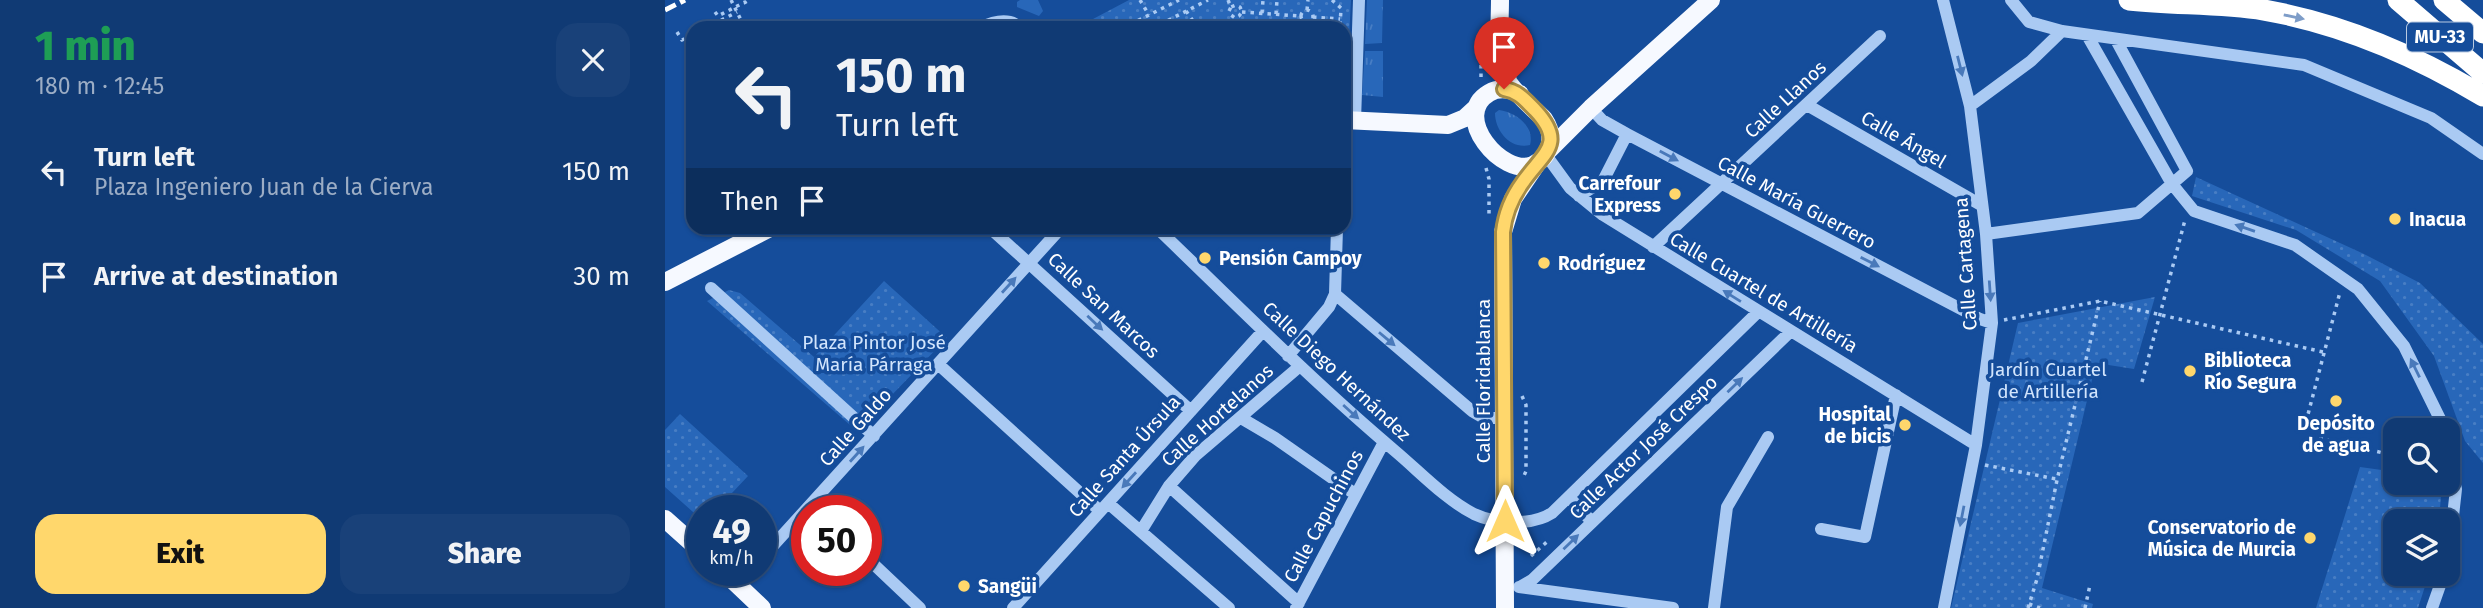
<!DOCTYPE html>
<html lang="en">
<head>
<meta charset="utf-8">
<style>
  body { margin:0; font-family:"Fira Sans",sans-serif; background:#194179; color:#f1f3f6; height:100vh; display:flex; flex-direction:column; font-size:26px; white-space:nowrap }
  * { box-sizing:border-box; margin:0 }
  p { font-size:23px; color:#9cadc5 }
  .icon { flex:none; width:38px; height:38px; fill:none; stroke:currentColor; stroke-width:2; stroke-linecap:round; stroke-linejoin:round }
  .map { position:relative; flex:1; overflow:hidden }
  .panel { display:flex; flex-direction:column; background:#103a74; width:665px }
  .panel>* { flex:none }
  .hud { position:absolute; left:21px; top:21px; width:665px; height:214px; border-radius:21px; box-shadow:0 2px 5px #0004,0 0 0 2px #305486; background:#103a74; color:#f1f3f6; overflow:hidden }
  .buttons { position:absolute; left:1718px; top:418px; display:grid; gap:14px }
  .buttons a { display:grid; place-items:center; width:77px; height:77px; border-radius:14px; background:#103a74; box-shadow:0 2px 5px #0004,0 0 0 2px #305486; font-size:35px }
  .speed { position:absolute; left:21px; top:495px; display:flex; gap:14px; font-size:35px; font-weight:700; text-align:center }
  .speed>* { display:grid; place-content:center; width:91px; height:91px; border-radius:50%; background:#103a74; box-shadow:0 2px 5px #0004,0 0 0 2px #305486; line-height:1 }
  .speed small { font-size:18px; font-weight:400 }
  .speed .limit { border:10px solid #d22; background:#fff; color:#111 }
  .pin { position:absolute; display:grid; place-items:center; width:60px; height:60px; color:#fff; margin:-72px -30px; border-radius:50% 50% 50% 0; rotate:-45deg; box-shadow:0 0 7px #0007 }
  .pin .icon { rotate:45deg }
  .me { position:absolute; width:77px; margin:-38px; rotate:0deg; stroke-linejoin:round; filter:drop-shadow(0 0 5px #0008) }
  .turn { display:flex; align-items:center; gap:24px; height:147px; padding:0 35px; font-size:32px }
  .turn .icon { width:91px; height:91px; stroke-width:2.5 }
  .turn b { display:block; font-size:49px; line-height:60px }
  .then { display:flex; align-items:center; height:66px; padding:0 35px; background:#0003; gap:14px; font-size:26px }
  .round { display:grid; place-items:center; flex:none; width:74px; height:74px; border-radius:21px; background:#194179 }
  .head { display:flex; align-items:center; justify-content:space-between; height:119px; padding:0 35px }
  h1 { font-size:42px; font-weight:800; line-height:52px; color:#1e9e55 }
  .primary-button { display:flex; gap:14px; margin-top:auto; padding:14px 35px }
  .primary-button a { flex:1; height:80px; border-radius:21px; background:#ffd76c; color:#111; font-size:28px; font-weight:800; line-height:80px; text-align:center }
  .primary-button a+a { background:#194179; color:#f1f3f6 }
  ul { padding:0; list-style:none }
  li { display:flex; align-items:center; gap:21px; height:105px; padding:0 35px }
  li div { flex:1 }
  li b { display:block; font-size:26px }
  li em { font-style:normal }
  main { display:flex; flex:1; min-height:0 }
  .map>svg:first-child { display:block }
  .grass { fill:url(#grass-tufts) }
  .park { fill:url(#park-dots) }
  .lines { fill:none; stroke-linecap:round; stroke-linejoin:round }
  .path { stroke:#aacaf3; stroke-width:3.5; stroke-dasharray:3.5 5; stroke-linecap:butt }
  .minor { stroke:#aacaf3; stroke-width:12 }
  .major { stroke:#f6f9ff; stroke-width:18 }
  .highway { stroke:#fff; stroke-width:21 }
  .rail { stroke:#fff; stroke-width:5; stroke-dasharray:12 5; stroke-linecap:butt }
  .oneway { fill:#7e9dc8 }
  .oneway2 { fill:#4979ba }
  .route-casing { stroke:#a68c46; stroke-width:18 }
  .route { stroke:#ffd76c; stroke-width:12 }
  .poi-dot { fill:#ffd76c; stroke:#154d9b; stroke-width:2.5 }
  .labels { text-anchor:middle; stroke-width:7; stroke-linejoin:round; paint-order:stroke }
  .shield { fill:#154d9b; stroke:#b9cae1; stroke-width:2 }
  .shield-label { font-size:18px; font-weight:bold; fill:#fff }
  .street-label { font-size:19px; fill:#fff; stroke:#154d9b }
  .poi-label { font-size:19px; font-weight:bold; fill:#fff; stroke:#154d9b; text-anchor:start }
  .park-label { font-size:19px; fill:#d2e5fd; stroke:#154d9b }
</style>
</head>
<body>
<main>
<section class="panel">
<div class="head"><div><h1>1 min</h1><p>180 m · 12:45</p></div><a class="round"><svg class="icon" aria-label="close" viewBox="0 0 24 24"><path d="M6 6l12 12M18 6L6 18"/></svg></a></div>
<ul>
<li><svg class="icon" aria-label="left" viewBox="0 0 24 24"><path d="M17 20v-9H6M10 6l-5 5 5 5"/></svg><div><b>Turn left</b><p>Plaza Ingeniero Juan de la Cierva</p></div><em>150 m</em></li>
<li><svg class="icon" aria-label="arrive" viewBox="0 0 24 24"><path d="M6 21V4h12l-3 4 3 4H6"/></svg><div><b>Arrive at destination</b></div><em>30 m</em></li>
</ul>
<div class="primary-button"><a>Exit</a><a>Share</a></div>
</section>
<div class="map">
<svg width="1818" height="608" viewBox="0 0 1818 608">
  <defs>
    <pattern id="grass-tufts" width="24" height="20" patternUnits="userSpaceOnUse" patternTransform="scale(1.75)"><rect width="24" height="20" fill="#2867b9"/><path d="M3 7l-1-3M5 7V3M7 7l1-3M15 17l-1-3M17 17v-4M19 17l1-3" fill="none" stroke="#487ec4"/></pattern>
    <pattern id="park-dots" width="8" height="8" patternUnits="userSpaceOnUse" patternTransform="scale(1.75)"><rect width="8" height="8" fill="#2867b9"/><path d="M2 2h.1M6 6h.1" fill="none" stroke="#487ec4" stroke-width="1.8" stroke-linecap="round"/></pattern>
  </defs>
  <rect width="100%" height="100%" fill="#154d9b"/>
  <path class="grass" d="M355,0H373L378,11L374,16L352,7V2Z
    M702,0H718L717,43L700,44Z
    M700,51H718V97L697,95Z
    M834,110C851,112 870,127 865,145C846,150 830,131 830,113Z"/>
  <path class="park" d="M464,0H686L681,95H679V28H411Z
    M1531,177L1699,254L1755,283L1818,344V463L1800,441L1769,356L1715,281L1631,230L1527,196Z
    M219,281L282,338L192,431L42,301L64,290L75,293L149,357Z
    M1490,297L1469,369L1431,363L1377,588L1428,604L1427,608H1286L1353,323Z
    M15,414L83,476L50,511H37V520L0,487V430Z
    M1695,467L1731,472V483H1777L1774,521L1731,522V574H1764L1753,608H1651Z"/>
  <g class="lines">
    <path class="path" d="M66,0L80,28
      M475,0L484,15
      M563,0L566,7L564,11L566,15L570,18L574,16L577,12L575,7L571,5L566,7
      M667,0L676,8L675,28
      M642,10L643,0
      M636 16a6 6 0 1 1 12 0a6 6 0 1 1-12 0Z
      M521,11L533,28
      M50,12L53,16L80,2L81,4
      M577,12L635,16
      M597,13L598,0
      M611,14L612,0
      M648,17L675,19
      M41,28L72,12
      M458,28L514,0
      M488,28L543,0
      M12,32L17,40L28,35
      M816,77V64H819
      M821,168L824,179V216
      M1339,320L1435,301L1658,352
      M1477,382L1520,220
      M857,396L861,405V471L858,478
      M1641,422L1675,292
      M1646,436L1731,456
      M1320,465L1391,479
      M866,556L884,540
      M1364,604L1375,608
      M1363,608L1372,579L1392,480L1435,301
      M1420,608L1425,585"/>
    <path class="minor" d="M1278,0L1305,106L1321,234L1327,323L1311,445L1279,608
      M1346,0L1364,22L1397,31L1639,65L1766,118L1818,154
      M315,28C329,21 344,17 356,28
      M1422,35L1507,184L1529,211L1630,245L1693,289L1739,346L1775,419L1777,430
      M1142,105L1316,205
      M1305,106L1366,61L1397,31
      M926,108L937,120L962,134L1315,319L1327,323
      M690,121L694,0
      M881,155L905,188L938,215L1311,445
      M914,196L938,181L962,134
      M325,228L526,411
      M492,228C570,303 647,381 730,451C755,472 780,499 809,514C830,524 867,526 887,513L1093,312
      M1321,234L1473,213L1522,171L1451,40
      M988,247L1215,36
      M46,288L209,436
      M670,294L807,411L819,418H839
      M623,356L664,307L670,294L672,228
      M273,364L435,511
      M576,418L610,438L690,494
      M1783,457L1791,489L1783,561
      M504,486L634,603
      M904,497L927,522
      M443,503L564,608
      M1156,529L1200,537L1231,395
      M476,531L504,486L530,456L635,366
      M201,557L255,608
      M96,559L396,228
      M72,585L86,570
      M854,587L1008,608
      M855,587L867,580L1126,331
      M348,608L598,331
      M631,608L719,442
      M1049,608L1062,507L1103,437
      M1767,608L1779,574"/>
    <path class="major" d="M835,0C835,26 831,60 844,83C853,96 868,108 879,119C890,135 887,156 868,165C838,178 785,116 824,93C834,87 845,89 855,94
      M679,120L783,125L800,118L812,107
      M884,150L926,108L1046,0
      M0,282L105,228
      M0,519L37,552
      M57,570L97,608
      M840,608L838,232L848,199L873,162"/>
    <path class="highway" d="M1464,0C1509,5 1554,3 1599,10C1678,24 1750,55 1818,96
      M1733,0L1818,73
      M1779,0L1818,33"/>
    <path class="rail" d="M0,10L20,0"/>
  </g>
  <defs><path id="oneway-solid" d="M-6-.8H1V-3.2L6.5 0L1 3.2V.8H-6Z" transform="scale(1.75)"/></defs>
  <use class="oneway" href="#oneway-solid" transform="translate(1629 17) rotate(12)"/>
  <g class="oneway2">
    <use href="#oneway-solid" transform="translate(1295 66) rotate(76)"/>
    <use href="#oneway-solid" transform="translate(1004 156) rotate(28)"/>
    <use href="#oneway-solid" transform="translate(1580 228) rotate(-161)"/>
    <use href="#oneway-solid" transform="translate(1205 262) rotate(27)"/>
    <use href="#oneway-solid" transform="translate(344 285) rotate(-48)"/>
    <use href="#oneway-solid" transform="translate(1325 291) rotate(86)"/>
    <use href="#oneway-solid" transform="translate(1067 296) rotate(-148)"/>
    <use href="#oneway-solid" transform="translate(430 323) rotate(43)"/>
    <use href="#oneway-solid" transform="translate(722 339) rotate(40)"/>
    <use href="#oneway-solid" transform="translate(1750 368) rotate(-116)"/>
    <use href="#oneway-solid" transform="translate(1070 385) rotate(-44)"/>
    <use href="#oneway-solid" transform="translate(686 412) rotate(42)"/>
    <use href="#oneway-solid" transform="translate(192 454) rotate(-48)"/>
    <use href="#oneway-solid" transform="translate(464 480) rotate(132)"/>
    <use href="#oneway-solid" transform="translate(1297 516) rotate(101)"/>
    <use href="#oneway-solid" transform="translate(906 542) rotate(-44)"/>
  </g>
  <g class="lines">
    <defs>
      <path id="route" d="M839,89C853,91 860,100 870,110C902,144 878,153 858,182C847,197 840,214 838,232L840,521"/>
    </defs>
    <use href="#route" class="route-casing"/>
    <use href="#route" class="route"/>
  </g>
  <g class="poi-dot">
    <circle cx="1010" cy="194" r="7"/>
    <circle cx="1730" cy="219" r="7"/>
    <circle cx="540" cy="258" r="7"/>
    <circle cx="879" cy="263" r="7"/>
    <circle cx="1525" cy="371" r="7"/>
    <circle cx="1671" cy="401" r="7"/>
    <circle cx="1240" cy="425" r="7"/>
    <circle cx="1645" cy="538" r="7"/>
    <circle cx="299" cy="586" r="7"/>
  </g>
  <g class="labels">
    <rect class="shield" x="1742" y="22.5" width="66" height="29" rx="5"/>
    <g class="shield-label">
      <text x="1775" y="43">MU-33</text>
    </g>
    <g class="street-label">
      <text transform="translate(1120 99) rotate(-43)" y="7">Calle Llanos</text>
      <text transform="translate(1239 139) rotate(30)" y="7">Calle Ángel</text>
      <text transform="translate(1132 202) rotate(28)" y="7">Calle María Guerrero</text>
      <text transform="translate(1300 264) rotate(-94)" y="7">Calle Cartagena</text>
      <text transform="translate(1099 292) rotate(31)" y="7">Calle Cuartel de Artillería</text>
      <text transform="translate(439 305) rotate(43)" y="7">Calle San Marcos</text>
      <text transform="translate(672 371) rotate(43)" y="7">Calle Diego Hernández</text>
      <text transform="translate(818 381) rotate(-90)" y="7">Calle Floridablanca</text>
      <text transform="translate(552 415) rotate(-42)" y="7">Calle Hortelanos</text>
      <text transform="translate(190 427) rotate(-48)" y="7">Calle Galdo</text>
      <text transform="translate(978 447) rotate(-44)" y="7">Calle Actor José Crespo</text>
      <text transform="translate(459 456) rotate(-48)" y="7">Calle Santa Úrsula</text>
      <text transform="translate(658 516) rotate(-62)" y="7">Calle Capuchinos</text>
    </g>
    <g class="poi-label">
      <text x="996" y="190" text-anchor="end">Carrefour<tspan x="996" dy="22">Express</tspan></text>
      <text x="1744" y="226">Inacua</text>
      <text x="554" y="265">Pensión Campoy</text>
      <text x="893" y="270">Rodríguez</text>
      <text x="1539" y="367">Biblioteca<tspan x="1539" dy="22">Río Segura</tspan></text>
      <text x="1226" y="421" text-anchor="end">Hospital<tspan x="1226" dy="22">de bicis</tspan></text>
      <text x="1671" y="430" text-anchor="middle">Depósito<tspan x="1671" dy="22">de agua</tspan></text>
      <text x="1631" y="534" text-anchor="end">Conservatorio de<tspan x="1631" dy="22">Música de Murcia</tspan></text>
      <text x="313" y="593">Sangüi</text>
    </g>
    <g class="park-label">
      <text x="209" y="349">Plaza Pintor José<tspan x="209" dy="22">María Párraga</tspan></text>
      <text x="1383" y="376">Jardín Cuartel<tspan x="1383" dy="22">de Artillería</tspan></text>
    </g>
  </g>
</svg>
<div class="buttons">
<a><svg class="icon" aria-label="search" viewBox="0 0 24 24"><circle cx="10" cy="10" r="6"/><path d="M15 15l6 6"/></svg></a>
<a><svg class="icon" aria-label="layers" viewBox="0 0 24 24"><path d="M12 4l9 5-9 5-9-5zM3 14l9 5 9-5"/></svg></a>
</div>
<div class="speed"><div>49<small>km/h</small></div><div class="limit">50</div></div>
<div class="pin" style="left:839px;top:89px;background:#d93025"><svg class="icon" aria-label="arrive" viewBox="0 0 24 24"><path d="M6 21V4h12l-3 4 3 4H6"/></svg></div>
<svg class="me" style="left:840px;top:521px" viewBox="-20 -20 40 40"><path d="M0-17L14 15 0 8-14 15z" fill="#ffd76c" stroke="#fff" stroke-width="4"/></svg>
<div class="hud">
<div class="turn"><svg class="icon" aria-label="left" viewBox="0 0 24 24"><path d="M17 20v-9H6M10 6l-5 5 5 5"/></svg><div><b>150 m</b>Turn left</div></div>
<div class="then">Then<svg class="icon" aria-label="arrive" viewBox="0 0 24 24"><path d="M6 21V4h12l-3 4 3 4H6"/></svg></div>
</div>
</div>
</main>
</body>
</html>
